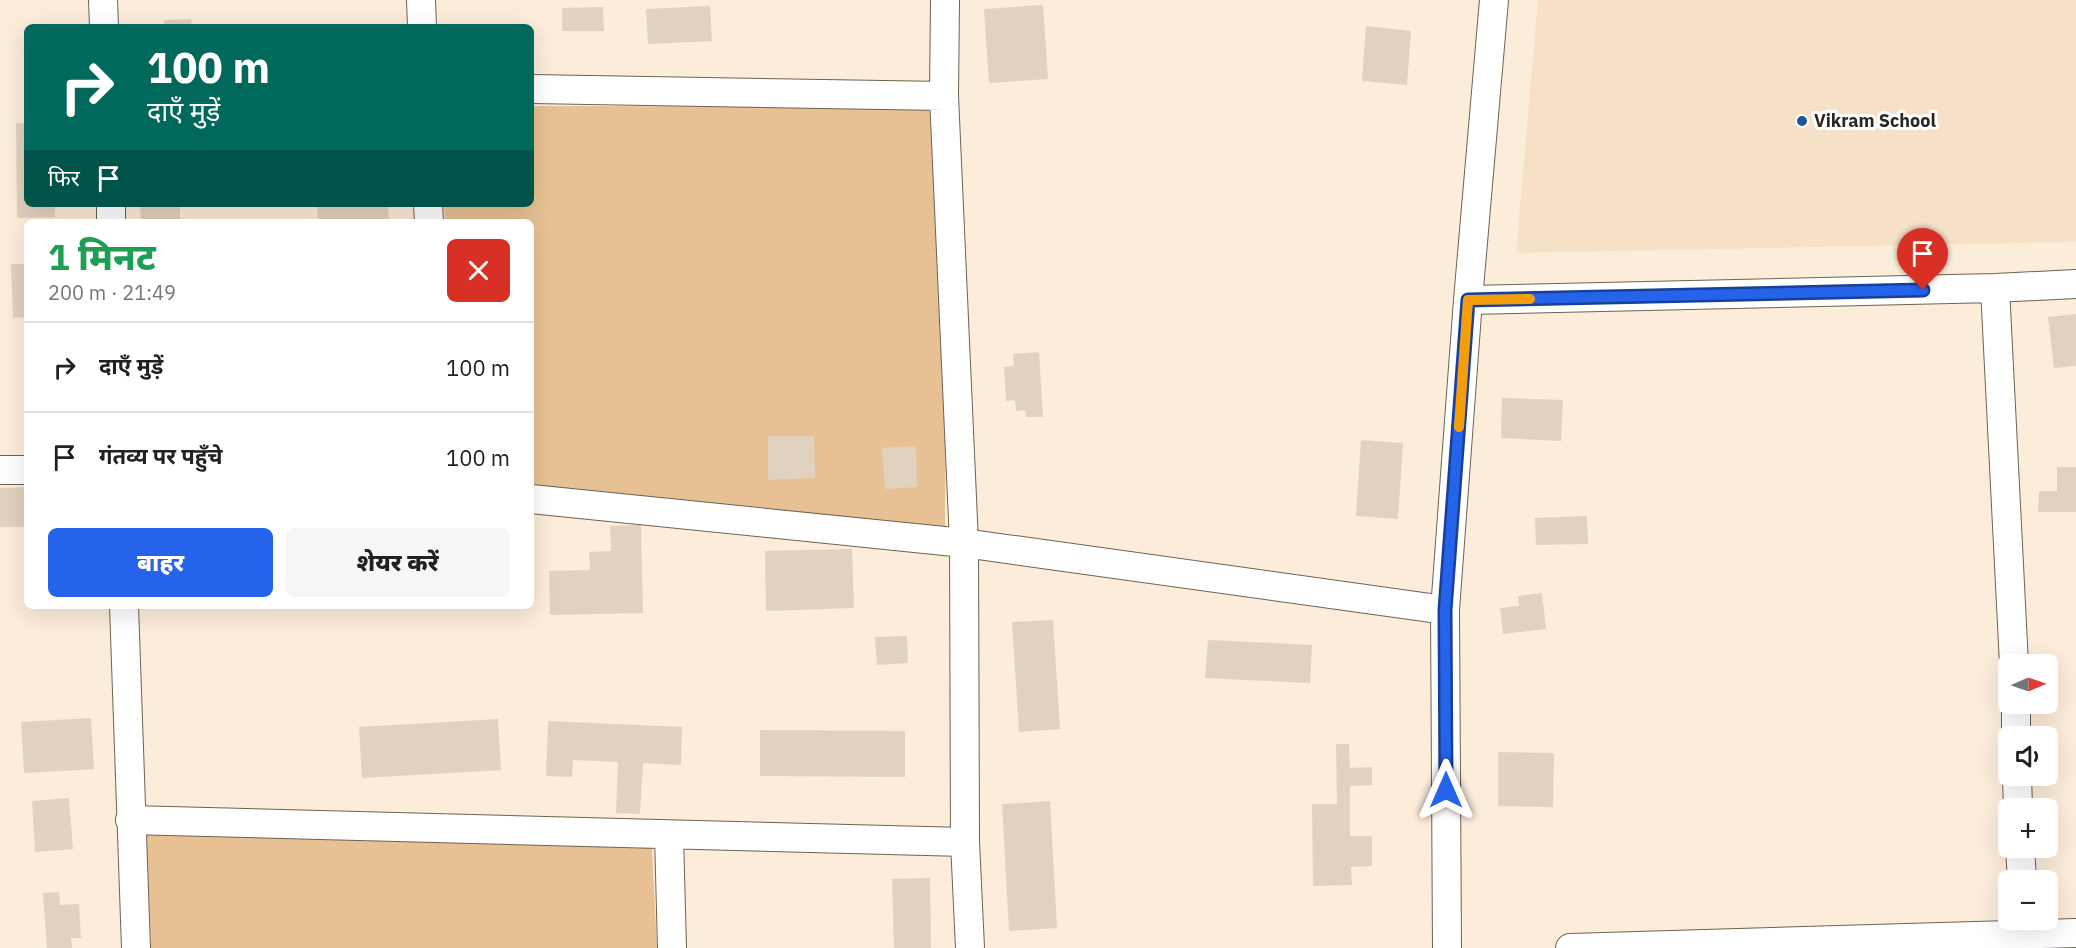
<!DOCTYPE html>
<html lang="hi">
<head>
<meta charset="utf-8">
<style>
  body { margin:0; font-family:"IBM Plex Sans","Noto Sans Devanagari",sans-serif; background:#f6f6f6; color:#202124; height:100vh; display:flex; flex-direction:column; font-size:22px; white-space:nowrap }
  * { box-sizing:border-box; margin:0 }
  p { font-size:20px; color:#757577 }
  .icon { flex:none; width:33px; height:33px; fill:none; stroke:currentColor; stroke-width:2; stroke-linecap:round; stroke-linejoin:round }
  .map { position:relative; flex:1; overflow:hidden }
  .panel { position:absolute; left:24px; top:219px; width:510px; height:390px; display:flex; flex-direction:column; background:#fff; border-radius:9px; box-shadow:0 6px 24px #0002 }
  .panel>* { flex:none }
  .top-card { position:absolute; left:24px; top:24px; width:510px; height:183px; border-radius:9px; box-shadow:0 6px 24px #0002; background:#00695c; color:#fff; overflow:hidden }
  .needle { width:39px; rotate:88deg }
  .buttons { position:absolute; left:1998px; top:654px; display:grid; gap:12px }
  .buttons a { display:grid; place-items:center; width:60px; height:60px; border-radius:9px; background:#fff; box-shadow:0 6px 24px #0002; font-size:30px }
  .pin { position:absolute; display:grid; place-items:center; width:51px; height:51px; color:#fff; margin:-62px -26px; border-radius:50% 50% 50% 0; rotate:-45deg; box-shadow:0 0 6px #0007 }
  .pin .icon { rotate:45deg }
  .me { position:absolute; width:66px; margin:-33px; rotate:0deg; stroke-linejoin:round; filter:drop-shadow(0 0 4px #0008) }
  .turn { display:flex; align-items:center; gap:21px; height:126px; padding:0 24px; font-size:27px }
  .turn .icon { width:78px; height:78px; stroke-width:2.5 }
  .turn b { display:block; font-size:42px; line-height:51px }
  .then { display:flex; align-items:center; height:57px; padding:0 24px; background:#0003; gap:12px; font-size:22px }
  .round { display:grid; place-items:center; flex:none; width:63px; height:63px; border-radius:9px; background:#f6f6f6 }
  .head { display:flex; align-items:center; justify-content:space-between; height:102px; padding:0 24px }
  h1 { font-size:36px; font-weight:800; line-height:45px; color:#1e9e55 }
  .primary-button { display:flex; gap:12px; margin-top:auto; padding:12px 24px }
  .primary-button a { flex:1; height:69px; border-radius:9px; background:#2563eb; color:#fff; font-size:24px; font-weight:800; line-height:69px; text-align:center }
  .primary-button a+a { background:#f6f6f6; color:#202124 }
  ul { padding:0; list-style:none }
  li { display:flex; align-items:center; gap:18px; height:90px; padding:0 24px; border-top:2px solid #e0e0e0 }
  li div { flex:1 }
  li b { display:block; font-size:22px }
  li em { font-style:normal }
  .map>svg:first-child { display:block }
  .built { fill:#f6e1c8 }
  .green { fill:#e7c193 }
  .building { fill:#e1d2bf }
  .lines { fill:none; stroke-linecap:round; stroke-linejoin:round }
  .minor-casing { stroke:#6f6252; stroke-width:30 }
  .minor { stroke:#fff; stroke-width:28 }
  .route-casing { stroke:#184099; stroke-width:15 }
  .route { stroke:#2563eb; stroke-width:10 }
  .slow { stroke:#f59e0b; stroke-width:10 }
  .poi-dot { fill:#20578f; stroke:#fff; stroke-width:2 }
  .labels { text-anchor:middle; stroke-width:6; stroke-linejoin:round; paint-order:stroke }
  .poi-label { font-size:18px; font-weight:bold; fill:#2c2620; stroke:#fff; text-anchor:start }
</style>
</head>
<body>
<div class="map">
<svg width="2076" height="948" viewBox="0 0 2076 948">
  <rect width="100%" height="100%" fill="#fcecda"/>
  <path class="built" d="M1538,0H2076V242L1516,253Z"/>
  <path class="green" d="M531,106L931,107L946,384L945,531L531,486V222H445L444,204H531Z
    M145,825L652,848L657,948H151Z"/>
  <path class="building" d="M1043,5L1048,79L989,83L984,9Z
    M710,6L712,41L648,44L646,9Z
    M603,7L604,31H562V8Z
    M191,19L192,27H164V20Z
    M1366,26L1411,31L1407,85L1362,81Z
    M16,123H27V204H55V217L17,218Z
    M140,204H180V222H141Z
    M317,204H388L389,222H318Z
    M11,264H27V317L13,318Z
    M2076,314V366L2054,368L2048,317Z
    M1039,352L1043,417H1026L1025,410L1016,411L1015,400L1006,401L1004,367L1014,366L1013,354Z
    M1502,398L1563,400L1561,441L1501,438Z
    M768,436H814L815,478L768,480Z
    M1361,440L1403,443L1398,519L1356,516Z
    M916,446L917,487L885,489L882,448Z
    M2057,467H2076V512H2038L2039,491H2057Z
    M27,487V527H0V488Z
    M1587,516L1588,544L1536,545L1535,518Z
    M641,525L643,613L550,615L549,571L590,570L589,552L611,551L610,526Z
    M852,549L854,608L766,611L765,551Z
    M1542,593L1546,629L1503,634L1500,608L1519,606L1518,596Z
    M1053,620L1060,729L1019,732L1012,622Z
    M907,636L908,663L877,665L875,637Z
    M1208,640L1312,645L1310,683L1205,678Z
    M91,718L94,769L24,773L21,722Z
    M498,719L501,770L362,778L359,727Z
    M548,721L682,727L681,765L643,763L640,814L616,813L618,762L573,760L572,777L546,776Z
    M760,730L905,731V777L760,776Z
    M1336,744H1349L1350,768L1372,767V785L1350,786V836H1372V866L1351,867L1352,885L1313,886L1312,804H1337Z
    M1498,752L1554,753L1553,807L1498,806Z
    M69,798L73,849L35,852L32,801Z
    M1050,801L1057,928L1009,931L1002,804Z
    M930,878L931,948H894L892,879Z
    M59,892L60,905L79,904L81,938H71L72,948H47L43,893Z"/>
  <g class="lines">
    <defs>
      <path id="minor" d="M103,0L104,27
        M421,0L422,27
        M945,0L944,96L964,543L965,842L970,948
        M531,89L944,96
        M111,204V222
        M428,204L429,222
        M1995,288L2014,664
        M1468,300L1995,288L2076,284
        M0,470H27
        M531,499L964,543L1445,610
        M124,606L136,948
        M2016,704V736
        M2017,776L2018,808
        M130,820L965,842
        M669,835L672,948
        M2020,848L2022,880
        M1447,948L1445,610L1468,300L1494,0
        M1570,948L2076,933"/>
    </defs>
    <use href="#minor" class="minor-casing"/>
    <use href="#minor" class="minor"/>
  </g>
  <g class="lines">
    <defs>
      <path id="route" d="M1446,790L1445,610L1468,300L1923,290"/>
    </defs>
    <use href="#route" class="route-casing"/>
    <use href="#route" class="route"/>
    <path class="slow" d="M1459,427L1468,300L1530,299"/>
  </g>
  <circle class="poi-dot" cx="1802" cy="121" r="6"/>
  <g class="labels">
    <g class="poi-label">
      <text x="1814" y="127">Vikram School</text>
    </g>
  </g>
</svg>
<div class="buttons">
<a><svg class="needle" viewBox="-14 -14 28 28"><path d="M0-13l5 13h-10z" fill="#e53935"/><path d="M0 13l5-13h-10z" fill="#757577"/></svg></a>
<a><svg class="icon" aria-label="sound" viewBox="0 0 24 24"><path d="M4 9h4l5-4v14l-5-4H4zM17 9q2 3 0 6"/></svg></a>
<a>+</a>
<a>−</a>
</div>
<div class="pin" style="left:1923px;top:290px;background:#d93025"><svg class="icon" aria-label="arrive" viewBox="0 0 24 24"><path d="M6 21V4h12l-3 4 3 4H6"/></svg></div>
<svg class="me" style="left:1446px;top:790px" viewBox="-20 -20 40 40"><path d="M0-17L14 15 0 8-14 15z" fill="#2563eb" stroke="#fff" stroke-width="4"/></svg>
<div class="top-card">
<div class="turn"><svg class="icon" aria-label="right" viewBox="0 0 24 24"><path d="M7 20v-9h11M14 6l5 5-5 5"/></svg><div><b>100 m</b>दाएँ मुड़ें</div></div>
<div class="then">फिर<svg class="icon" aria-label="arrive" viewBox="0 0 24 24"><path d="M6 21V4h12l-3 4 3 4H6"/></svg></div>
</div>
<section class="panel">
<div class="head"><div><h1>1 मिनट</h1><p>200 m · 21:49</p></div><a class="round" style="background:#d93025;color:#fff"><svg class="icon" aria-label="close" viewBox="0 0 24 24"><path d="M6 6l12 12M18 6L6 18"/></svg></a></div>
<ul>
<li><svg class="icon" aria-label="right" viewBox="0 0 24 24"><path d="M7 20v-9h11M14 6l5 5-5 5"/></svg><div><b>दाएँ मुड़ें</b></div><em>100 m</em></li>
<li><svg class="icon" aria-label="arrive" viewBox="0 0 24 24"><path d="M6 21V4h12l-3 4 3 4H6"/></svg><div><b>गंतव्य पर पहुँचे</b></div><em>100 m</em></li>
</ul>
<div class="primary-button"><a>बाहर</a><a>शेयर करें</a></div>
</section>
</div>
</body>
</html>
